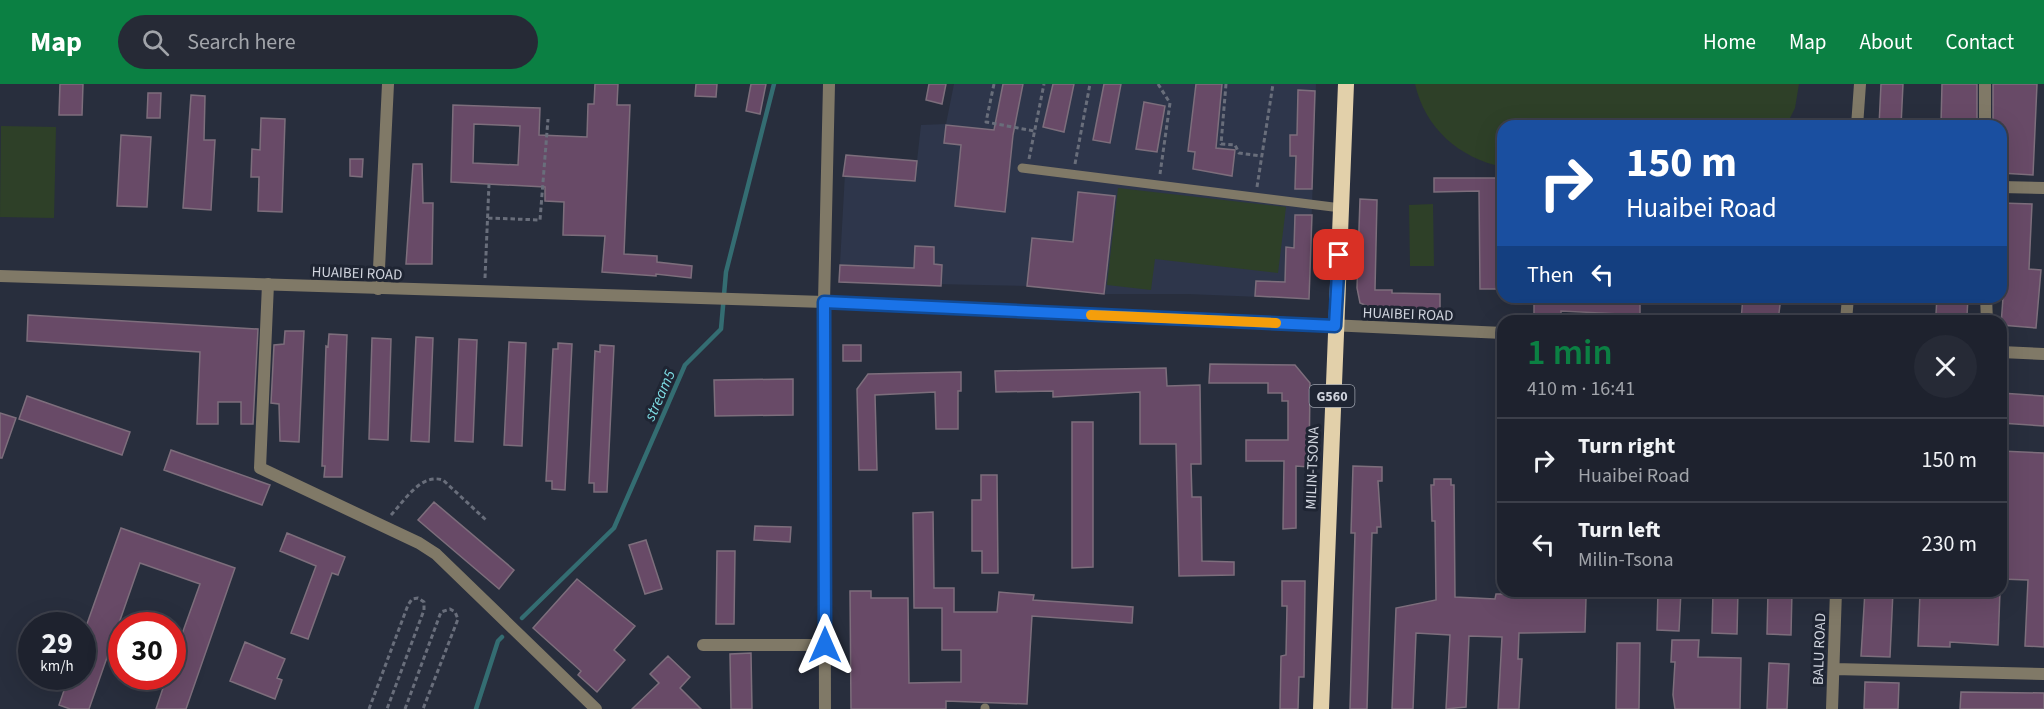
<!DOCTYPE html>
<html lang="en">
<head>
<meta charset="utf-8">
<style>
  body { margin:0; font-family:"Source Sans 3",sans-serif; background:#262a36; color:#f1f3f6; height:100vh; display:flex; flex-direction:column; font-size:22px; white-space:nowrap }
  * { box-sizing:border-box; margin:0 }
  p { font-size:20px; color:#a1a4aa }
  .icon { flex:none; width:33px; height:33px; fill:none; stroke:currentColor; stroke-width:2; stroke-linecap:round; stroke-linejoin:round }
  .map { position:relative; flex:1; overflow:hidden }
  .sheet { position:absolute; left:1497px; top:231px; width:510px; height:282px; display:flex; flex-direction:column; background:#1e222e; border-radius:18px; box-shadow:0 6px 24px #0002,0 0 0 2px #3c3f4a }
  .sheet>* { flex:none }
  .banner { position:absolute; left:1497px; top:36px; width:510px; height:183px; border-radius:18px; box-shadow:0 6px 24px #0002,0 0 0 2px #3c3f4a; background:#1a4fa0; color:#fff; overflow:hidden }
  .speed { position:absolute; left:18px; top:528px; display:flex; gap:12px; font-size:30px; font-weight:700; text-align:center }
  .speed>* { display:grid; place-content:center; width:78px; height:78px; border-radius:50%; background:#1e222e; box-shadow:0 6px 24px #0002,0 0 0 2px #3c3f4a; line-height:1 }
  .speed small { font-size:15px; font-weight:400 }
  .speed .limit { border:9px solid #d22; background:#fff; color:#111 }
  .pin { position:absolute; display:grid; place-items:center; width:51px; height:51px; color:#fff; margin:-26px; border-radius:12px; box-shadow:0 3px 9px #0006 }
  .me { position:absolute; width:66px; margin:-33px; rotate:0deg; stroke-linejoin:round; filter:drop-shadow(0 0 4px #0008) }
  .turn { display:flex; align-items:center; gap:21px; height:126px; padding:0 30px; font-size:27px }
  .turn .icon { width:78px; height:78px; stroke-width:2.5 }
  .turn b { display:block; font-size:42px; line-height:51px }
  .then { display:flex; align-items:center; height:57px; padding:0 30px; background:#0003; gap:12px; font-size:22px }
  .round { display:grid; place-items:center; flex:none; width:63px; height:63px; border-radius:32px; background:#262a36 }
  .headline { display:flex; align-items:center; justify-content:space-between; height:102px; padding:0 30px }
  h1 { font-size:36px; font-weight:600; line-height:45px; color:#0b8043 }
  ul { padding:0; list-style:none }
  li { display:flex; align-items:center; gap:18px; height:84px; padding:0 30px; border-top:2px solid #3c3f4a }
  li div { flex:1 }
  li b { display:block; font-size:22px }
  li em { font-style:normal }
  header { display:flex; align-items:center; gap:36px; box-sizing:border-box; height:84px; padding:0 30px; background:#0b8043; color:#fff }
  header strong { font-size:28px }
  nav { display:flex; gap:33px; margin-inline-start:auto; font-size:21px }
  .search { width:420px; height:54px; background:#262a36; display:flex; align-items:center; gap:15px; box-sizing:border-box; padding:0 21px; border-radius:33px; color:#a1a4aa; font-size:22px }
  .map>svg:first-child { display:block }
  .built { fill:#2e364b }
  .green { fill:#2e4028 }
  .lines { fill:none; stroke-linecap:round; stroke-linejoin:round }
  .stream { stroke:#346d72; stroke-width:4.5 }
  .building { fill:#684a67; stroke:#7d6e7c; stroke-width:1.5; fill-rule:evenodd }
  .path { stroke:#696e7b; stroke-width:3; stroke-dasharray:4.5 3; stroke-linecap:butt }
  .service { stroke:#807967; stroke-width:9 }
  .minor { stroke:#807967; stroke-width:12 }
  .tertiary { stroke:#807967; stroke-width:12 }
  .trunk { stroke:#e2d0aa; stroke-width:16 }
  .route-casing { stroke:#114b97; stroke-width:15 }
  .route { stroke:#1a73e8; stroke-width:10 }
  .slow { stroke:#f59e0b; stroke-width:10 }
  .labels { text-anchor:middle; stroke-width:6; stroke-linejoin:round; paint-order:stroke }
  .shield { fill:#1f2533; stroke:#9ba0ab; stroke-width:1.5 }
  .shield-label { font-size:14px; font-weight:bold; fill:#d0d4de }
  .street-label { font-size:15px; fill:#d0d4de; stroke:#1f2533 }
  .water-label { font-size:16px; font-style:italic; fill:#7ddbe3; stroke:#1f2533 }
</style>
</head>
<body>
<header>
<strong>Map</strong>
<div class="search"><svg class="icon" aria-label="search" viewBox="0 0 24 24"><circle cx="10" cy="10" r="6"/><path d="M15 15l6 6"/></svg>Search here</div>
<nav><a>Home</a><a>Map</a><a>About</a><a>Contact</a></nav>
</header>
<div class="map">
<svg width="2044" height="625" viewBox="0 0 2044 625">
  <rect width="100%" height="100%" fill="#282e3d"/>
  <path class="built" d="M954,0H1316L1309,215L1188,210H1104L1027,202L839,198L846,71L917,77L921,41L946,40Z"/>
  <path class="green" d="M1415,0H1799L1795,24L1786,42H1503V83C1459,74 1425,44 1415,0Z
    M1,42L56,43L54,134L0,133Z
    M1118,104L1286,123L1278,189L1155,175L1151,206L1107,201Z
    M1433,120L1434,182H1410L1409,121Z"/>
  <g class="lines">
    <path class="stream" d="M522,534L614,444L685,281L721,245L726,188L774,0
      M476,625L498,557L502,553"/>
  </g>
  <path class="building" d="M60,0H83L82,31H59Z
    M595,0H618L617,21H630L624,170L657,172V178L692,182L691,194L656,190V192L602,188L605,152L563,151L564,118L545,117V103L451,98L453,21L540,24L539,51L587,53L588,20H594ZM474,40L520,42L518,81L473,79Z
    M696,0H717L716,13L695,12Z
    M751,0H766L760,30L746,27Z
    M929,0H946L942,20L926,16Z
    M1003,0H1023L1013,51L1005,128L955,122L961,61L944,59L946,41L994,46Z
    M1053,0H1074L1064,48L1043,43Z
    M1104,0H1121L1110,59L1093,56Z
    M1196,0H1222L1216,64L1235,66L1232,92L1193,85L1195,68L1188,67Z
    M1881,0H1903L1901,42H1879Z
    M1942,0H1977V42L1941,40Z
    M1993,0H2037L2033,91L2001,89V42H1993Z
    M1298,6L1315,7L1312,105H1295L1296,72H1290V51H1297Z
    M148,9H161L160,34H147Z
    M191,11L205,12L204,56H215L211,126L183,124Z
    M1144,18L1165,22L1157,68L1136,65Z
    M261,34L285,35L282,128L258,127L259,93H251L252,65L260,66Z
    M121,51L151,53L147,123L117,122Z
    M846,71L917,77L915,97L843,92Z
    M350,75H363L362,93L350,92Z
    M413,80H422L423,119H433L432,180H406Z
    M1434,94H1503V107H1497V205H1480L1479,107L1434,108Z
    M1078,108L1115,112L1104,210L1027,202L1032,154L1073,158Z
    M1360,115L1377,116L1375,206H1392V209L1440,210V228H1405V223L1372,224L1360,219L1357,204Z
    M2001,119L2032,120L2029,185L2041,186L2036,244L2001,241L2006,173H2001Z
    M1295,131H1312L1309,215L1255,212L1256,197L1285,198L1286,163L1294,164Z
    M915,162L934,163V180L942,181L941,202L839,198L840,181L914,184Z
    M1534,213H1604V216L1640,217V231L1561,227V233H1534Z
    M1743,213H1781L1778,237L1741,236Z
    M1937,213H1968L1967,232L1936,230Z
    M28,231L258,245L253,340H241V318H218V340H197L200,268L27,257Z
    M285,247H304L299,358L280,357L279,320L271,319L274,261L284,260Z
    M329,250L347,251L342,393H324L325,382H322L326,262L328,263Z
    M416,253L433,254L429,358L411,357Z
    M372,254L391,255L388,356L369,355Z
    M459,255L477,256L473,358L455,357Z
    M509,258L526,259L522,362L504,361Z
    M558,259L572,260L565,406L552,405V397H546L553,265H558Z
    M600,261L614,262L607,408H594V399H589L595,267L600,268Z
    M843,261H861V277H843Z
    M1210,280L1295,281L1310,299L1309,383L1296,382V444L1283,445L1284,377H1246V356H1288V317H1282V309H1268V299H1209Z
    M1166,284L1167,302L1200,301L1201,380H1191L1192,413H1201L1202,477L1234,478V491L1179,492L1176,360H1140V308L1053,313V307L996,308L995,287Z
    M961,288V307H958V345H936L935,308L875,311L877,386H859L857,305L868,290Z
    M793,295V331L715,332L714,296Z
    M2001,309L2044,312V342L2001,339Z
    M27,312L130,348L122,371L19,335Z
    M0,329L16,334L2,374H0Z
    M1072,338H1093V483L1072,484Z
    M171,366L270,401L262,421L164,386Z
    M2001,367L2044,369V563L2025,562L2028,496L2001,495Z
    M1353,382L1382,383V397H1378L1381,443H1377V449H1372L1367,625H1350L1355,449H1351Z
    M981,391H997L998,489H982V467H972V416H981Z
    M1434,395H1451V401H1454L1455,513L1495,515L1496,510H1515L1586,514L1585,548L1519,549L1518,575H1522L1519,625H1498L1502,553L1469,552L1466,623L1446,625L1450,551L1416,549L1413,625H1392L1396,524L1436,516L1435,437H1432L1431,401H1434Z
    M434,418L514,486L499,505L418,436Z
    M933,428L934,504H954V528H997L999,508L1034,511L1033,516L1133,523L1132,539L1032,532L1027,620L946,617V625H851L850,507H871V514H908L909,599L961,598V566H942V524H914L913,429Z
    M755,442L791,443L790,458L754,456Z
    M121,444L235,484L186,625H156L167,592H172V578L200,500L140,479L89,625H70L59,621L69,592H82V554Z
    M287,449L345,473L338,491L332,489L308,555L291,549L316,482L280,467Z
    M646,456L662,505L645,510L629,461Z
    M717,467H735L734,540H716Z
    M577,495L635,542L614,566L625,576L597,608L578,591L581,587L533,544Z
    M1282,497H1305L1304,593H1299L1298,625H1280L1281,572L1286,571L1287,522H1282Z
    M1658,507H1681L1679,547L1657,546Z
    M1713,507H1738L1737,550L1712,549Z
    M1768,507H1792L1791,551L1767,550Z
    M1865,507H1893L1890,573L1861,572Z
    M1970,507H2000L1998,561L1950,558V563L1918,562L1920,508L1970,510Z
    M1672,556H1699L1698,573L1741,574L1740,625H1675L1673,611L1675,578H1671Z
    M245,558L285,575L277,594L282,596L275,615L230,597Z
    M1617,559H1640L1639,625H1616Z
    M751,569L752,625H731L730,570Z
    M668,572L690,593L680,604L701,625H632L659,599L650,590Z
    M1769,579L1789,580L1787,625H1767Z
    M1865,598L1899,599L1898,625H1864Z
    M1961,608L2044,609V625H1960Z"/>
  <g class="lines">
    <path class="path" d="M994,0L986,38L1034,47
      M1158,0L1170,19L1160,90
      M1226,0L1221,60L1235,61L1239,69L1261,72
      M1029,75L1044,0
      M1075,80L1090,0
      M1257,103L1273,0
      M488,134L540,136L548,35
      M485,194L489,100
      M391,431C405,416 421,389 443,396L486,436
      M369,625L408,521L412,515L418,514L424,518V526L387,625
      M405,625L441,528L450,525L455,528L458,535L423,625"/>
    <path class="service" d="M1022,84L1341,124
      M985,625V624"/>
    <path class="minor" d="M1857,42L1860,0
      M1985,42V0
      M2001,103L2044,104
      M268,200L260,384L419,459L436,470L596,625
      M378,205L388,0
      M1986,213L1987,237
      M1846,237L1848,213
      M703,561H825
      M1834,585L2044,590
      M825,625L824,218L829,0
      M1832,625L1836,507"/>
    <path class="tertiary" d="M0,192L824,218L1503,249
      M2001,268L2044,270"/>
    <path class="trunk" d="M1321,625L1346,0"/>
  </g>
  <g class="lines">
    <defs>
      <path id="route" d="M825,561L824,218L1335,242L1339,171"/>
    </defs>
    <use href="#route" class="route-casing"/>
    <use href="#route" class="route"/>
    <path class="slow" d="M1091,231L1276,239"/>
  </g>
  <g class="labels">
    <rect class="shield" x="1309.5" y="301" width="45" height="22" rx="4.5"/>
    <g class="shield-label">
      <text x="1332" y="317">G560</text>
    </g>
    <g class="street-label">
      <text transform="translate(357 189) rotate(2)" y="5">HUAIBEI ROAD</text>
      <text transform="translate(1408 230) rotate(2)" y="5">HUAIBEI ROAD</text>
      <text transform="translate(1312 384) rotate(-88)" y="5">MILIN-TSONA</text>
      <text transform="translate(1819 565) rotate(-88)" y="5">BALU ROAD</text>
    </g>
    <g class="water-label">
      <text transform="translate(659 311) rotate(-66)" y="6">stream5</text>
    </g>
  </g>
</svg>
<div class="speed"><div>29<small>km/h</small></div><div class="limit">30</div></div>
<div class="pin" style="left:1339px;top:171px;background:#d93025"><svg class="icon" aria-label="arrive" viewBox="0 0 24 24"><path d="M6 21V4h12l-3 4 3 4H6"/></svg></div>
<svg class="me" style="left:825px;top:561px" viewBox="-20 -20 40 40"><path d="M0-17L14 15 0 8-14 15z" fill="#1a73e8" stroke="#fff" stroke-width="4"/></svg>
<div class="banner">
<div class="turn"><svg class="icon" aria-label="right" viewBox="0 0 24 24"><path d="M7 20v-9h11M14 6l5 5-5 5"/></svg><div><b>150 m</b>Huaibei Road</div></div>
<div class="then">Then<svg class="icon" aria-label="left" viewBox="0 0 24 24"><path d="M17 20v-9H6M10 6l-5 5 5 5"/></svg></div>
</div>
<section class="sheet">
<div class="headline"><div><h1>1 min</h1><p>410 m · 16:41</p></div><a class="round"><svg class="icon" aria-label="close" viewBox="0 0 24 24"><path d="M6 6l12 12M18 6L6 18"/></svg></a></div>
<ul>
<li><svg class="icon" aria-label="right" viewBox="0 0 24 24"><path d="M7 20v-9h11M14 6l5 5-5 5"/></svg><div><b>Turn right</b><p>Huaibei Road</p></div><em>150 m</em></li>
<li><svg class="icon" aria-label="left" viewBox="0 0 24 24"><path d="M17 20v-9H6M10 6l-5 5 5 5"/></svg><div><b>Turn left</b><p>Milin-Tsona</p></div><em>230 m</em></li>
</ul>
</section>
</div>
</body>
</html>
